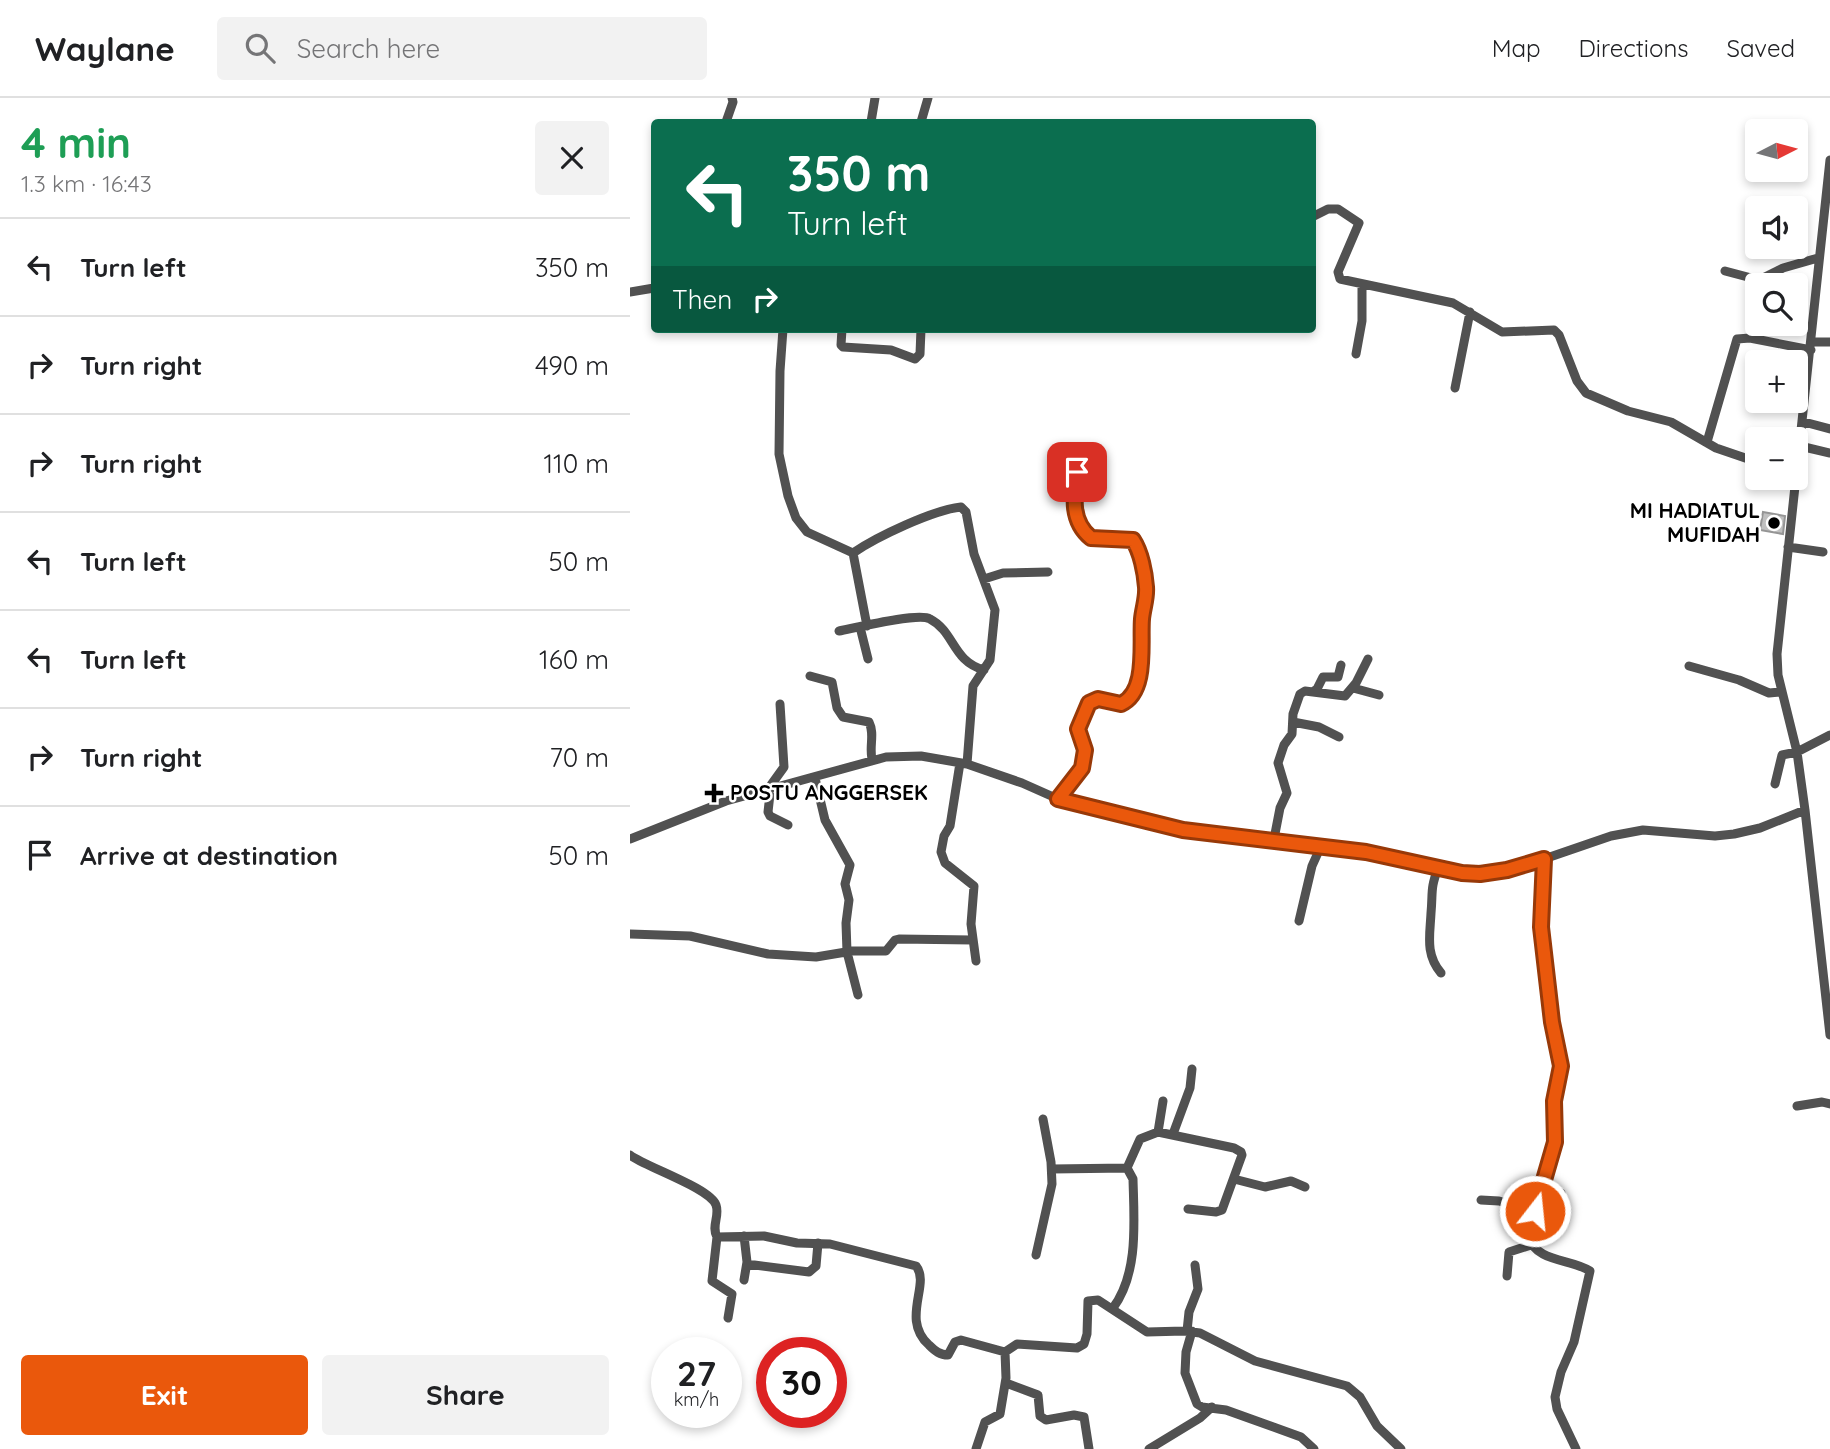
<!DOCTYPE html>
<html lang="en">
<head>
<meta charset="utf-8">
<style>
  body { margin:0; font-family:Quicksand,sans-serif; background:#f2f2f2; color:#202124; height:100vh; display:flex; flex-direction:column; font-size:26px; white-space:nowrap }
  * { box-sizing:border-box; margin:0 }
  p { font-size:23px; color:#757577 }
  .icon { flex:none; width:38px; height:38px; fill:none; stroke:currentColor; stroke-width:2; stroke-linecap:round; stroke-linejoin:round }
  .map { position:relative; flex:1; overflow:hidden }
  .panel { display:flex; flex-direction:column; background:#fff; width:630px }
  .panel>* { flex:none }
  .top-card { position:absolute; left:21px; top:21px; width:665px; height:214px; border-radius:7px; box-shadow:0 4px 10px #0003; background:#0b6e4f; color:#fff; overflow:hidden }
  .needle { width:46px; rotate:84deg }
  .buttons { position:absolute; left:1115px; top:21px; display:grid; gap:14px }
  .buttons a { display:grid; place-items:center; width:63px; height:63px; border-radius:7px; background:#fff; box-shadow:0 4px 10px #0003; font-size:35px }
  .speed { position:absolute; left:21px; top:1239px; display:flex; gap:14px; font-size:35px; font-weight:700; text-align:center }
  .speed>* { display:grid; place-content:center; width:91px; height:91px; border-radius:50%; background:#fff; box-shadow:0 4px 10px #0003; line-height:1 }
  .speed small { font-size:18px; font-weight:400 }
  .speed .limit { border:10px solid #d22; background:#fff; color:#111 }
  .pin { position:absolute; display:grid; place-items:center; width:60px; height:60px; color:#fff; margin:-30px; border-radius:14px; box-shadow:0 4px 10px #0006 }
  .me { position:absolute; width:77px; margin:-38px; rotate:16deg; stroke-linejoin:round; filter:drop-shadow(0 0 5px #0008) }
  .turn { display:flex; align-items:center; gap:24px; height:147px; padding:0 21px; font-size:32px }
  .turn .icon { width:91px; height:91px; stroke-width:2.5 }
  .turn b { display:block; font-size:49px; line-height:60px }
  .then { display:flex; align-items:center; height:66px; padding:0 21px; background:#0003; gap:14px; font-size:26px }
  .round { display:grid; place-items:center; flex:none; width:74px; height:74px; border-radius:7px; background:#f2f2f2 }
  .summary { display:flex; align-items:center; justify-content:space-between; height:119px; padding:0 21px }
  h1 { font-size:42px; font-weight:700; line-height:52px; color:#1e9e55 }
  .action { display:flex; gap:14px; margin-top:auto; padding:14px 21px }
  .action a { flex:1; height:80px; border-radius:7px; background:#ea580c; color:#fff; font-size:28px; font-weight:700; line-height:80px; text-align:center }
  .action a+a { background:#f2f2f2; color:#202124 }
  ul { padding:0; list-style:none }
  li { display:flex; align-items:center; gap:21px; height:98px; padding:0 21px; border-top:2px solid #e0e0e0 }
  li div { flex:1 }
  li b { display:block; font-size:26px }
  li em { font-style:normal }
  header { display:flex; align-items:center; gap:42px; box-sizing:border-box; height:98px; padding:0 35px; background:#fff; border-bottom:2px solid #e0e0e0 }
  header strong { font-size:33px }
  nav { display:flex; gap:38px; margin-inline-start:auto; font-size:24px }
  .search { width:490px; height:63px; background:#f2f2f2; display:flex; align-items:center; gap:18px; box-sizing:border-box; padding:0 24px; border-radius:7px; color:#757577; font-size:26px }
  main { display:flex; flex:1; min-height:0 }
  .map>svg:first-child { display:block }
  .building { fill:#c0c0c0; stroke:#959595; stroke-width:2 }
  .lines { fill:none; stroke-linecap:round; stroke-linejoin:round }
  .minor { stroke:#515151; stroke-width:9 }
  .route-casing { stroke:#983908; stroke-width:18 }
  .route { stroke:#ea580c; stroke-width:12 }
  .poi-dot { fill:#000; stroke:#fff; stroke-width:2.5 }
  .labels { text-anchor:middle; stroke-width:5; stroke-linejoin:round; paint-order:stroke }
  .poi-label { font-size:21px; font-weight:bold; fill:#000; stroke:#fff; text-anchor:end }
</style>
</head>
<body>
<header>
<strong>Waylane</strong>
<div class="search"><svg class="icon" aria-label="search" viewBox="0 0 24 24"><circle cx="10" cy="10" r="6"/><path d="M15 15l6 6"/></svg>Search here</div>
<nav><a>Map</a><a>Directions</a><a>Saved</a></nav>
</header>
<main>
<section class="panel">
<div class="summary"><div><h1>4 min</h1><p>1.3 km · 16:43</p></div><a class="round"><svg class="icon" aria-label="close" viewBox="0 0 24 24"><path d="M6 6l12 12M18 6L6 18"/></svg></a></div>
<ul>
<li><svg class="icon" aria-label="left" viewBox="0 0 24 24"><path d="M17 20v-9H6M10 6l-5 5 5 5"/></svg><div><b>Turn left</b></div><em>350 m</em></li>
<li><svg class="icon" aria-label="right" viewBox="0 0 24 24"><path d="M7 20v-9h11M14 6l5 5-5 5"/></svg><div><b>Turn right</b></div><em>490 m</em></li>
<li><svg class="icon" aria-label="right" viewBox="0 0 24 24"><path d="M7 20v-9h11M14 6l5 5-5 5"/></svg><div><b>Turn right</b></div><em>110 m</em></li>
<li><svg class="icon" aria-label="left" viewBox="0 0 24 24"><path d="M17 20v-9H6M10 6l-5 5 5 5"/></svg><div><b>Turn left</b></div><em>50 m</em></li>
<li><svg class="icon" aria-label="left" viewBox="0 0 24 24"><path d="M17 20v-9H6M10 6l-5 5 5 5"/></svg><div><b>Turn left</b></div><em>160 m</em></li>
<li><svg class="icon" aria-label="right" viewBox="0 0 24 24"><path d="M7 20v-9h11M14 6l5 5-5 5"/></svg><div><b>Turn right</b></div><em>70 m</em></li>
<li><svg class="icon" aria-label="arrive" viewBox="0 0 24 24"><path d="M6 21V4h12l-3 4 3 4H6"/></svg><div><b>Arrive at destination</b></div><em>50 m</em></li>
</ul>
<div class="action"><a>Exit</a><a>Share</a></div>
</section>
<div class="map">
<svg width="1200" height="1351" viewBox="0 0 1200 1351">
  <rect width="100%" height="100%" fill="#fff"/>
  <path class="building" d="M1133,414L1155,418L1153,436L1130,432Z"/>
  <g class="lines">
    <path class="minor" d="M96,24L103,4L102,0
      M241,24L245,0
      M291,24L298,0
      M1200,62L1147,556L1148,577L1167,654L1175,712L1200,937
      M682,119L698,111H708L729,125L708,174L710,181L823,205L872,234L924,232L929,237L947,283L956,295L998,313L1041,324L1086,350L1127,364
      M1095,173L1129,182L1153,170L1188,160
      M0,194L24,190
      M153,231L150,273L149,356L158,398L166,420L177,434L223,455C246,439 303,412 331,409L336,414L344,456L365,512L360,562L343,588L337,666
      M212,231L211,247L213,249L261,252L285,261L290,256L291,231
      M1182,244H1200
      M726,256L732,223V186
      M825,290L840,214
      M1174,324L1200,331
      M1077,344L1107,241L1120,240L1181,252
      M1170,348L1200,355
      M1158,449L1193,454
      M223,455L237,528
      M354,481L373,475L418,474
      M230,529L238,561
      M209,533C225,530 289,514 300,521C325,534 322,563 354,572
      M1059,568L1109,582L1139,595L1151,594
      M180,578L202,584L207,610L213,619L239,624C245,636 239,648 242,661
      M723,590L749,597
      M682,594L687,591L693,579H708L711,567
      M150,606L154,669L141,687L138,714L140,718L158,727
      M663,624L689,629L709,639
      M330,665L320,728L314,738L311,754L315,765L344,788L341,826L346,863
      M185,680L195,722L220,767L215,786L219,802L216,825L217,854L228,897
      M1145,686L1152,657L1167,654L1200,637
      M428,701L452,670L455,652L448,631L459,605L468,601L491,606L501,600L506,587L516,491L503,442C492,439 481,441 469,441C438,440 444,394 447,374
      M0,741L96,703L256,659L291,658L337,666L392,685L428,701L553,731L736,754L832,775L850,776L914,761L981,738L1013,732L1085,738L1104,736L1130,730L1175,712
      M644,741L650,710L657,695L648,665L654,647L662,636L663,616L670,596L675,593L715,598L726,585L738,561
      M914,761L911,829L922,924L931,968L924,1003L925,1044L908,1096L900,1140C905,1164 943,1161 960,1173L944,1244L931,1274L925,1299L927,1311L946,1351
      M808,770C800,792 803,793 801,815C800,837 795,856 811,875
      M669,823L682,768L691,748
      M0,836L60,838L138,856L186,859L222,853H256L265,842L269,841L342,842
      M1167,1008L1192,1004L1200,1006
      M528,1034L533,1003
      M543,1036L560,990L562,971
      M0,1057C16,1069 80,1090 86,1107C90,1118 81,1128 87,1139L134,1138L167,1145L200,1146L286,1168C301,1186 270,1221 299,1247C305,1253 310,1257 318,1257L325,1244L331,1242L375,1254L387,1246L447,1250L454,1246L457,1236L458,1203L468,1202L517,1234L554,1233L570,1235L625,1263L717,1288L730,1299L747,1328L771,1351
      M422,1071L497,1070
      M604,1081L635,1089L661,1083L675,1089
      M851,1102L869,1103L905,1113
      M906,1108L926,1112L931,1095
      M87,1139L82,1183L102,1196L98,1220
      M406,1157L422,1086L421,1064L413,1021
      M117,1166L179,1174L186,1168L188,1145
      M877,1178L879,1154L901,1147
      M114,1182L117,1164L114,1138
      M483,1210C509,1175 504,1123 503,1081L497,1070L510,1041L528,1034L604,1050L611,1054L612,1057L592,1112L586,1114L558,1111
      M557,1233L559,1214L568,1191L565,1167
      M562,1233L556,1254L555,1275L567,1306L572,1309L596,1312L671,1339L684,1351
      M376,1285L408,1297L410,1318L416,1322L444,1317L454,1319L459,1351
      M346,1351L355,1324L370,1316L376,1280L375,1254
      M519,1351L570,1320L582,1309"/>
  </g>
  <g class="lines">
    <defs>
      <path id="route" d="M447,374C444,398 440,423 461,440L503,442C511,454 515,475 516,489C517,500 513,510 512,521C510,545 518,594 491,606L468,601L459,605L448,631L455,652L452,670L428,701L553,732L736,754L832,775L850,776L877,772L914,761L911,829L922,924L931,968L924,1003L925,1044L905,1113"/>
    </defs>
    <use href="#route" class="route-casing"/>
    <use href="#route" class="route"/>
  </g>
  <g class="poi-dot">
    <circle cx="1144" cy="425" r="7"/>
    <path d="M80.5 684.5h7v7h7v7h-7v7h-7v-7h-7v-7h7z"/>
  </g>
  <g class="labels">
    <g class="poi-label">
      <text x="1130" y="420">MI HADIATUL<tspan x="1130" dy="24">MUFIDAH</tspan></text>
      <text x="100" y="702" text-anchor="start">POSTU ANGGERSEK</text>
    </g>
  </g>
</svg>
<div class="buttons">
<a><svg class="needle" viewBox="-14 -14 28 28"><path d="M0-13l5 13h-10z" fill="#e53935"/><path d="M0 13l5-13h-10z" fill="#757577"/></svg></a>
<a><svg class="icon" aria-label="sound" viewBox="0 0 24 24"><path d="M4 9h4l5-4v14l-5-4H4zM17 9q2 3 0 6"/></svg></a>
<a><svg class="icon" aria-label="search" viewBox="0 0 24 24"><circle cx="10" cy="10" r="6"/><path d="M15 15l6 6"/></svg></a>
<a>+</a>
<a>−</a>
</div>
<div class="speed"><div>27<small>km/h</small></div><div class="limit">30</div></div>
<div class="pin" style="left:447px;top:374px;background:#d93025"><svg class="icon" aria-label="arrive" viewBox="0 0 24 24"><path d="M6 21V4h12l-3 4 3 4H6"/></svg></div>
<svg class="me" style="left:905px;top:1113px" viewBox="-20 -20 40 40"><circle r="17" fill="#ea580c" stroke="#fff" stroke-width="3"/><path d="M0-11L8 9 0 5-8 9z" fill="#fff"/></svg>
<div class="top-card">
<div class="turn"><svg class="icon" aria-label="left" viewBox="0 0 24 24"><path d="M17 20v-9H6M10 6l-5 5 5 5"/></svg><div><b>350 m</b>Turn left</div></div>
<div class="then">Then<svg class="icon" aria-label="right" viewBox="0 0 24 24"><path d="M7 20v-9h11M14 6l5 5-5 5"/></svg></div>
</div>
</div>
</main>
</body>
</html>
